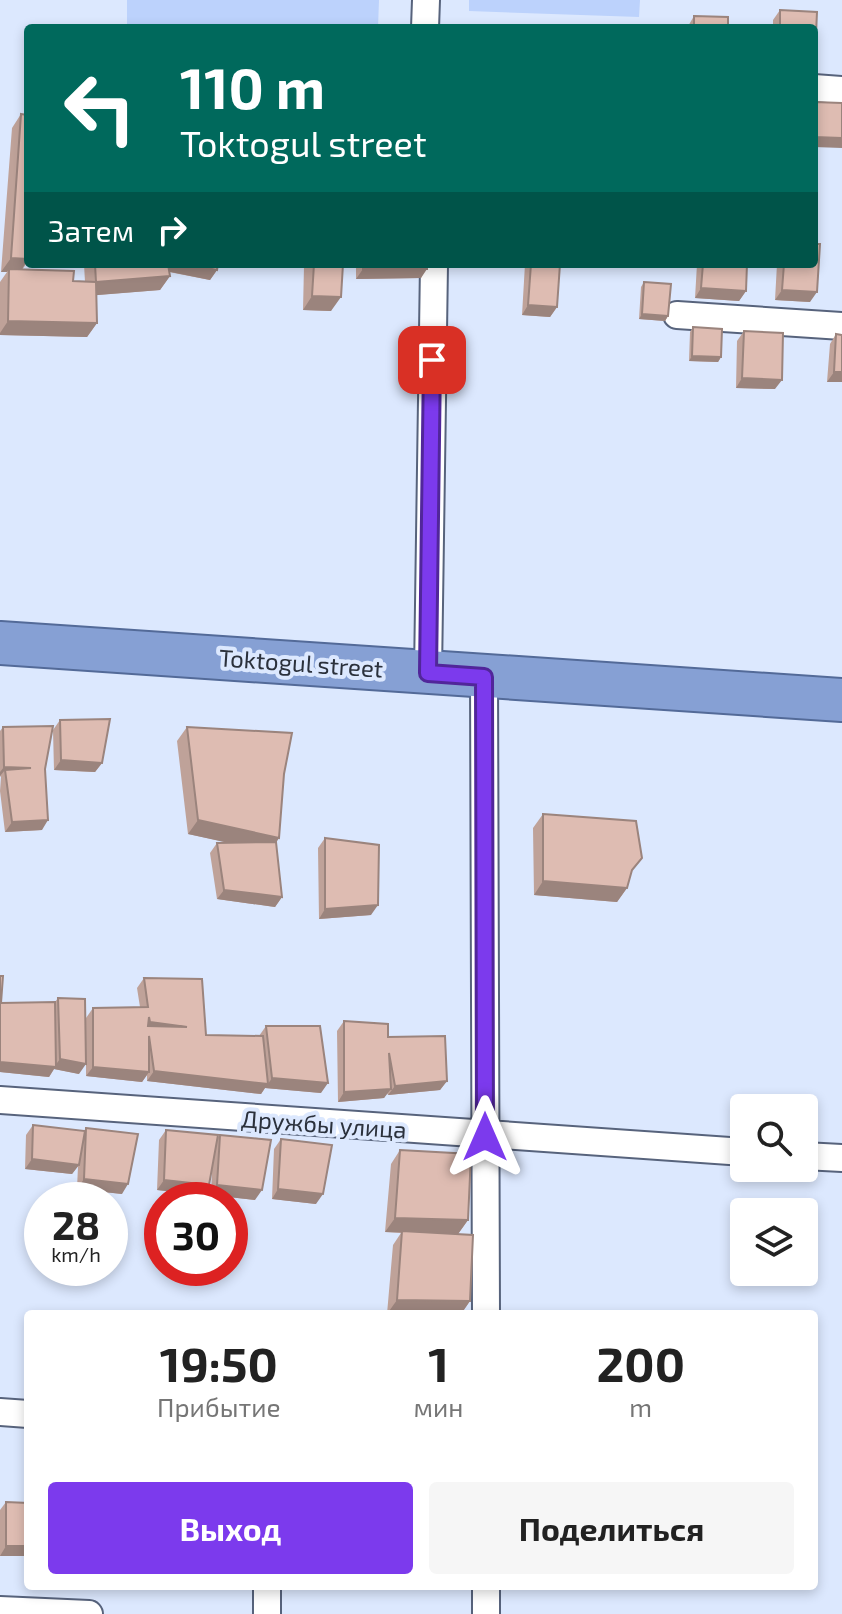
<!DOCTYPE html>
<html lang="ru">
<head>
<meta charset="utf-8">
<style>
  body { margin:0; font-family:"Exo 2",sans-serif; background:#f6f6f6; color:#222; height:100vh; display:flex; flex-direction:column; font-size:30px; white-space:nowrap }
  * { box-sizing:border-box; margin:0 }
  p { font-size:26px; color:#767676 }
  .icon { flex:none; width:44px; height:44px; fill:none; stroke:currentColor; stroke-width:2; stroke-linecap:round; stroke-linejoin:round }
  .map { position:relative; flex:1; overflow:hidden }
  .sheet { position:absolute; left:24px; top:1310px; width:794px; height:280px; display:flex; flex-direction:column; background:#fff; border-radius:8px; box-shadow:0 4px 12px #0003 }
  .sheet>* { flex:none }
  .hud { position:absolute; left:24px; top:24px; width:794px; height:244px; border-radius:8px; box-shadow:0 4px 12px #0003; background:#00695c; color:#fff; overflow:hidden }
  .tools { position:absolute; left:730px; top:1094px; display:grid; gap:16px }
  .tools a { display:grid; place-items:center; width:88px; height:88px; border-radius:8px; background:#fff; box-shadow:0 4px 12px #0003; font-size:40px }
  .speed { position:absolute; left:24px; top:1182px; display:flex; gap:16px; font-size:40px; font-weight:700; text-align:center }
  .speed>* { display:grid; place-content:center; width:104px; height:104px; border-radius:50%; background:#fff; box-shadow:0 4px 12px #0003; line-height:1 }
  .speed small { font-size:20px; font-weight:400 }
  .speed .limit { border:12px solid #d22; background:#fff; color:#111 }
  .pin { position:absolute; display:grid; place-items:center; width:68px; height:68px; color:#fff; margin:-34px; border-radius:16px; box-shadow:0 4px 12px #0006 }
  .me { position:absolute; width:88px; margin:-44px; rotate:0deg; stroke-linejoin:round; filter:drop-shadow(0 0 6px #0008) }
  .turn { display:flex; align-items:center; gap:28px; height:168px; padding:0 24px; font-size:36px }
  .turn .icon { width:104px; height:104px; stroke-width:2.5 }
  .turn b { display:block; font-size:56px; line-height:68px }
  .then { display:flex; align-items:center; height:76px; padding:0 24px; background:#0003; gap:16px; font-size:30px }
  .eta { display:flex; justify-content:space-evenly; align-items:center; height:136px; text-align:center }
  .eta b { font-size:48px; font-weight:700; line-height:56px }
  .primary-button { display:flex; gap:16px; margin-top:auto; padding:16px 24px }
  .primary-button a { flex:1; height:92px; border-radius:8px; background:#7c3aed; color:#fff; font-size:32px; font-weight:700; line-height:92px; text-align:center }
  .primary-button a+a { background:#f6f6f6; color:#222 }
  .map>svg:first-child { display:block }
  .green { fill:#bcd2fc }
  .lines { fill:none; stroke-linecap:round; stroke-linejoin:round }
  .minor-casing { stroke:#57637c; stroke-width:30 }
  .trunk-casing { stroke:#536a98; stroke-width:46 }
  .minor { stroke:#fff; stroke-width:26 }
  .trunk { stroke:#86a0d4; stroke-width:42 }
  .wall { fill:#bfa299 }
  .shaded-wall { fill:#9b847d }
  .building { fill:#debcb2; stroke:#9b847d; stroke-width:2; fill-rule:evenodd }
  .route-casing { stroke:#51269a; stroke-width:20 }
  .route { stroke:#7c3aed; stroke-width:14 }
  .labels { text-anchor:middle; stroke-width:8; stroke-linejoin:round; paint-order:stroke }
  .street-label { font-size:24px; fill:#2b313c; stroke:#dce8fe }
</style>
</head>
<body>
<div class="map">
<svg width="842" height="1614" viewBox="0 0 842 1614">
  <rect width="100%" height="100%" fill="#dce8fe"/>
  <path class="green" d="M127,0H379L378,28H127Z
    M469,0H640L639,17L469,11Z"/>
  <g class="lines">
    <defs>
      <path id="minor" d="M425,28L426,0
        M814,88L842,90
        M677,315L842,326
        M428,673L434,264
        M484,677L486,1314
        M0,1100L744,1152
        M804,1156L842,1158
        M0,1412L28,1414
        M486,1586V1614
        M0,1610L89,1614
        M267,1614V1586"/>
      <path id="trunk" d="M0,643L842,700"/>
    </defs>
    <use href="#minor" class="minor-casing"/>
    <use href="#trunk" class="trunk-casing"/>
    <use href="#minor" class="minor"/>
    <use href="#trunk" class="trunk"/>
  </g>
  <path class="wall" d="M780,10L814,28H773V20Z
    M694,16L728,28H687Z
    M21,114L28,115V261L22,270L73,281L85,282L84,264H218L217,270L210,280L169,272L170,276L160,290L96,295L97,323L87,337L0,335V282L7,272H1L12,128Z
    M260,264H343L331,311L303,310L304,266Z
    M356,264H427L421,278L356,279Z
    M525,264H560L557,307L550,317L522,315Z
    M697,264H747L746,291L739,301L695,298Z
    M777,264H814L810,302L775,300Z
    M644,282L668,316L665,321L639,319L641,287Z
    M693,327L721,357L718,362L689,361L690,332Z
    M744,331L775,389L736,388L737,341Z
    M836,334L842,382H827L830,344Z
    M60,720L102,763L95,772L54,770L53,730Z
    M3,727L45,769L42,830L5,832L0,791L1,777L0,776V731Z
    M187,727L284,774L279,838L276,842L282,897L275,907L217,899L210,853L217,843H230L188,834L177,741Z
    M543,814L631,873L627,888L617,902L534,895L533,828Z
    M325,838L371,915L319,919L318,848Z
    M0,976L1,1003L55,1002L58,998L79,1074L54,1069L49,1077L0,1072Z
    M144,978L206,1035L259,1036L266,1026L321,1093L265,1088L261,1094L147,1081V1075L142,1082L86,1076V1018L93,1008L140,1007L137,988Z
    M344,1021L388,1037L447,1081L440,1090L388,1095L387,1093L384,1098L338,1102L337,1031Z
    M33,1125L84,1131L86,1128L122,1194L77,1189L78,1166L72,1174L25,1169L26,1135Z
    M166,1130L218,1137L220,1135L255,1200L211,1195L212,1169L202,1195L157,1190L159,1140Z
    M281,1139L316,1204L272,1199L274,1149Z
    M400,1150L468,1220L458,1234L438,1233L470,1301L461,1314H387L393,1245L401,1233L385,1232L391,1164Z
    M6,1502L28,1503V1556H0V1510Z"/>
  <path class="shaded-wall" d="M814,137L842,138V148L814,147Z
    M11,258L28,259L19,274L9,269L7,272H1Z
    M160,264H187L217,270L210,280L156,269Z
    M260,264H306L304,266Z
    M363,269H427L421,278L356,279Z
    M170,276L160,290L86,296L96,282Z
    M701,288L746,291L739,301L695,298Z
    M782,290L817,292L810,302L775,300Z
    M312,296L341,297L331,311L303,310Z
    M528,305L557,307L550,317L522,315Z
    M642,314L668,316L665,321L639,319Z
    M8,321L97,323L87,337L0,335V333Z
    M692,356L721,357L718,362L689,361Z
    M834,372H842V382H827Z
    M742,378L782,380L775,389L736,388Z
    M61,760L102,763L95,772L54,770Z
    M4,767L31,768L5,770L0,776V772Z
    M48,820L42,830L5,832L12,822Z
    M198,820L279,838L270,852L188,834Z
    M543,881L627,888L617,902L534,895Z
    M224,890L282,897L275,907L217,899Z
    M378,905L371,915L319,919L325,909Z
    M150,1022L187,1027L143,1032Z
    M60,1059L86,1064L79,1074L54,1069L49,1077L0,1072V1062L54,1067Z
    M93,1067L149,1072L142,1082L86,1076Z
    M154,1071L268,1084L272,1078L328,1083L321,1093L265,1088L261,1094L147,1081Z
    M447,1081L440,1090L388,1095L395,1086Z
    M391,1089L384,1098L338,1102L344,1092Z
    M32,1159L79,1165L72,1174L25,1169Z
    M84,1179L128,1184L122,1194L77,1189Z
    M164,1180L209,1185L202,1195L157,1190Z
    M217,1185L262,1190L255,1200L211,1195Z
    M278,1189L323,1194L316,1204L272,1199Z
    M395,1218L468,1220L458,1234L385,1232Z
    M397,1300L470,1301L461,1314H387Z
    M6,1546H28V1556H0Z"/>
  <path class="building" d="M780,10L817,12L815,57H814V28H780Z
    M694,16L728,17V28H694Z
    M814,102L842,103V138L814,137Z
    M21,114L28,115V259L11,258Z
    M814,162L816,163L814,190Z
    M814,244H820L817,292L782,290L784,264H814Z
    M95,264H168L170,276L96,282Z
    M187,264H218L217,270Z
    M314,264H343L341,297L312,296Z
    M363,264H427V269H363Z
    M531,264H560L557,307L528,305Z
    M703,264H747L746,291L701,288Z
    M9,269L74,271L73,281L96,282L97,323L8,321Z
    M644,282L671,284L668,316L642,314Z
    M693,327L722,329L721,357L692,356Z
    M744,331L783,333L782,380L742,378Z
    M836,334L842,335V372H834Z
    M110,719L102,763L61,760L60,720Z
    M53,726L45,769L48,820L12,822L5,770L31,768L4,767L3,727Z
    M187,727L292,733L284,774L279,838L198,820Z
    M543,814L636,821L642,858L632,870L627,888L543,881Z
    M325,838L379,845L378,905L325,909Z
    M276,842L282,897L224,890L217,843Z
    M0,976H3L1,1003L55,1002L56,1067L0,1062Z
    M144,978L202,979L206,1035L263,1036L268,1084L154,1071L149,1036V1072L93,1067V1008L148,1007ZM149,1017L150,1022L187,1027L148,1026Z
    M58,998L85,999L86,1064L60,1059Z
    M344,1021L388,1024V1037L445,1036L447,1081L395,1086L389,1053L391,1089L344,1092Z
    M266,1026H320L328,1083L272,1078Z
    M33,1125L85,1131L79,1165L32,1159Z
    M86,1128L138,1134L128,1184L84,1179Z
    M166,1130L218,1135L209,1185L164,1180Z
    M220,1135L271,1140L262,1190L217,1185Z
    M281,1139L332,1145L323,1194L278,1189Z
    M400,1150L471,1154L468,1220L395,1218Z
    M402,1231L473,1235L470,1301L397,1300Z
    M6,1502L28,1503V1546H6Z"/>
  <g class="lines">
    <defs>
      <path id="route" d="M432,360L428,673L484,677L485,1137"/>
    </defs>
    <use href="#route" class="route-casing"/>
    <use href="#route" class="route"/>
  </g>
  <g class="labels">
    <g class="street-label">
      <text transform="translate(301 664) rotate(4)" y="8">Toktogul street</text>
      <text transform="translate(324 1125) rotate(4)" y="8">Дружбы улица</text>
    </g>
  </g>
</svg>
<div class="tools">
<a><svg class="icon" aria-label="search" viewBox="0 0 24 24"><circle cx="10" cy="10" r="6"/><path d="M15 15l6 6"/></svg></a>
<a><svg class="icon" aria-label="layers" viewBox="0 0 24 24"><path d="M12 4l9 5-9 5-9-5zM3 14l9 5 9-5"/></svg></a>
</div>
<div class="speed"><div>28<small>km/h</small></div><div class="limit">30</div></div>
<div class="pin" style="left:432px;top:360px;background:#d93025"><svg class="icon" aria-label="arrive" viewBox="0 0 24 24"><path d="M6 21V4h12l-3 4 3 4H6"/></svg></div>
<svg class="me" style="left:485px;top:1137px" viewBox="-20 -20 40 40"><path d="M0-17L14 15 0 8-14 15z" fill="#7c3aed" stroke="#fff" stroke-width="4"/></svg>
<div class="hud">
<div class="turn"><svg class="icon" aria-label="left" viewBox="0 0 24 24"><path d="M17 20v-9H6M10 6l-5 5 5 5"/></svg><div><b>110 m</b>Toktogul street</div></div>
<div class="then">Затем<svg class="icon" aria-label="right" viewBox="0 0 24 24"><path d="M7 20v-9h11M14 6l5 5-5 5"/></svg></div>
</div>
<section class="sheet">
<div class="eta">
<div><b>19:50</b><p>Прибытие</p></div>
<div><b>1</b><p>мин</p></div>
<div><b>200</b><p>m</p></div>
</div>
<div class="primary-button"><a>Выход</a><a>Поделиться</a></div>
</section>
</div>
</body>
</html>
